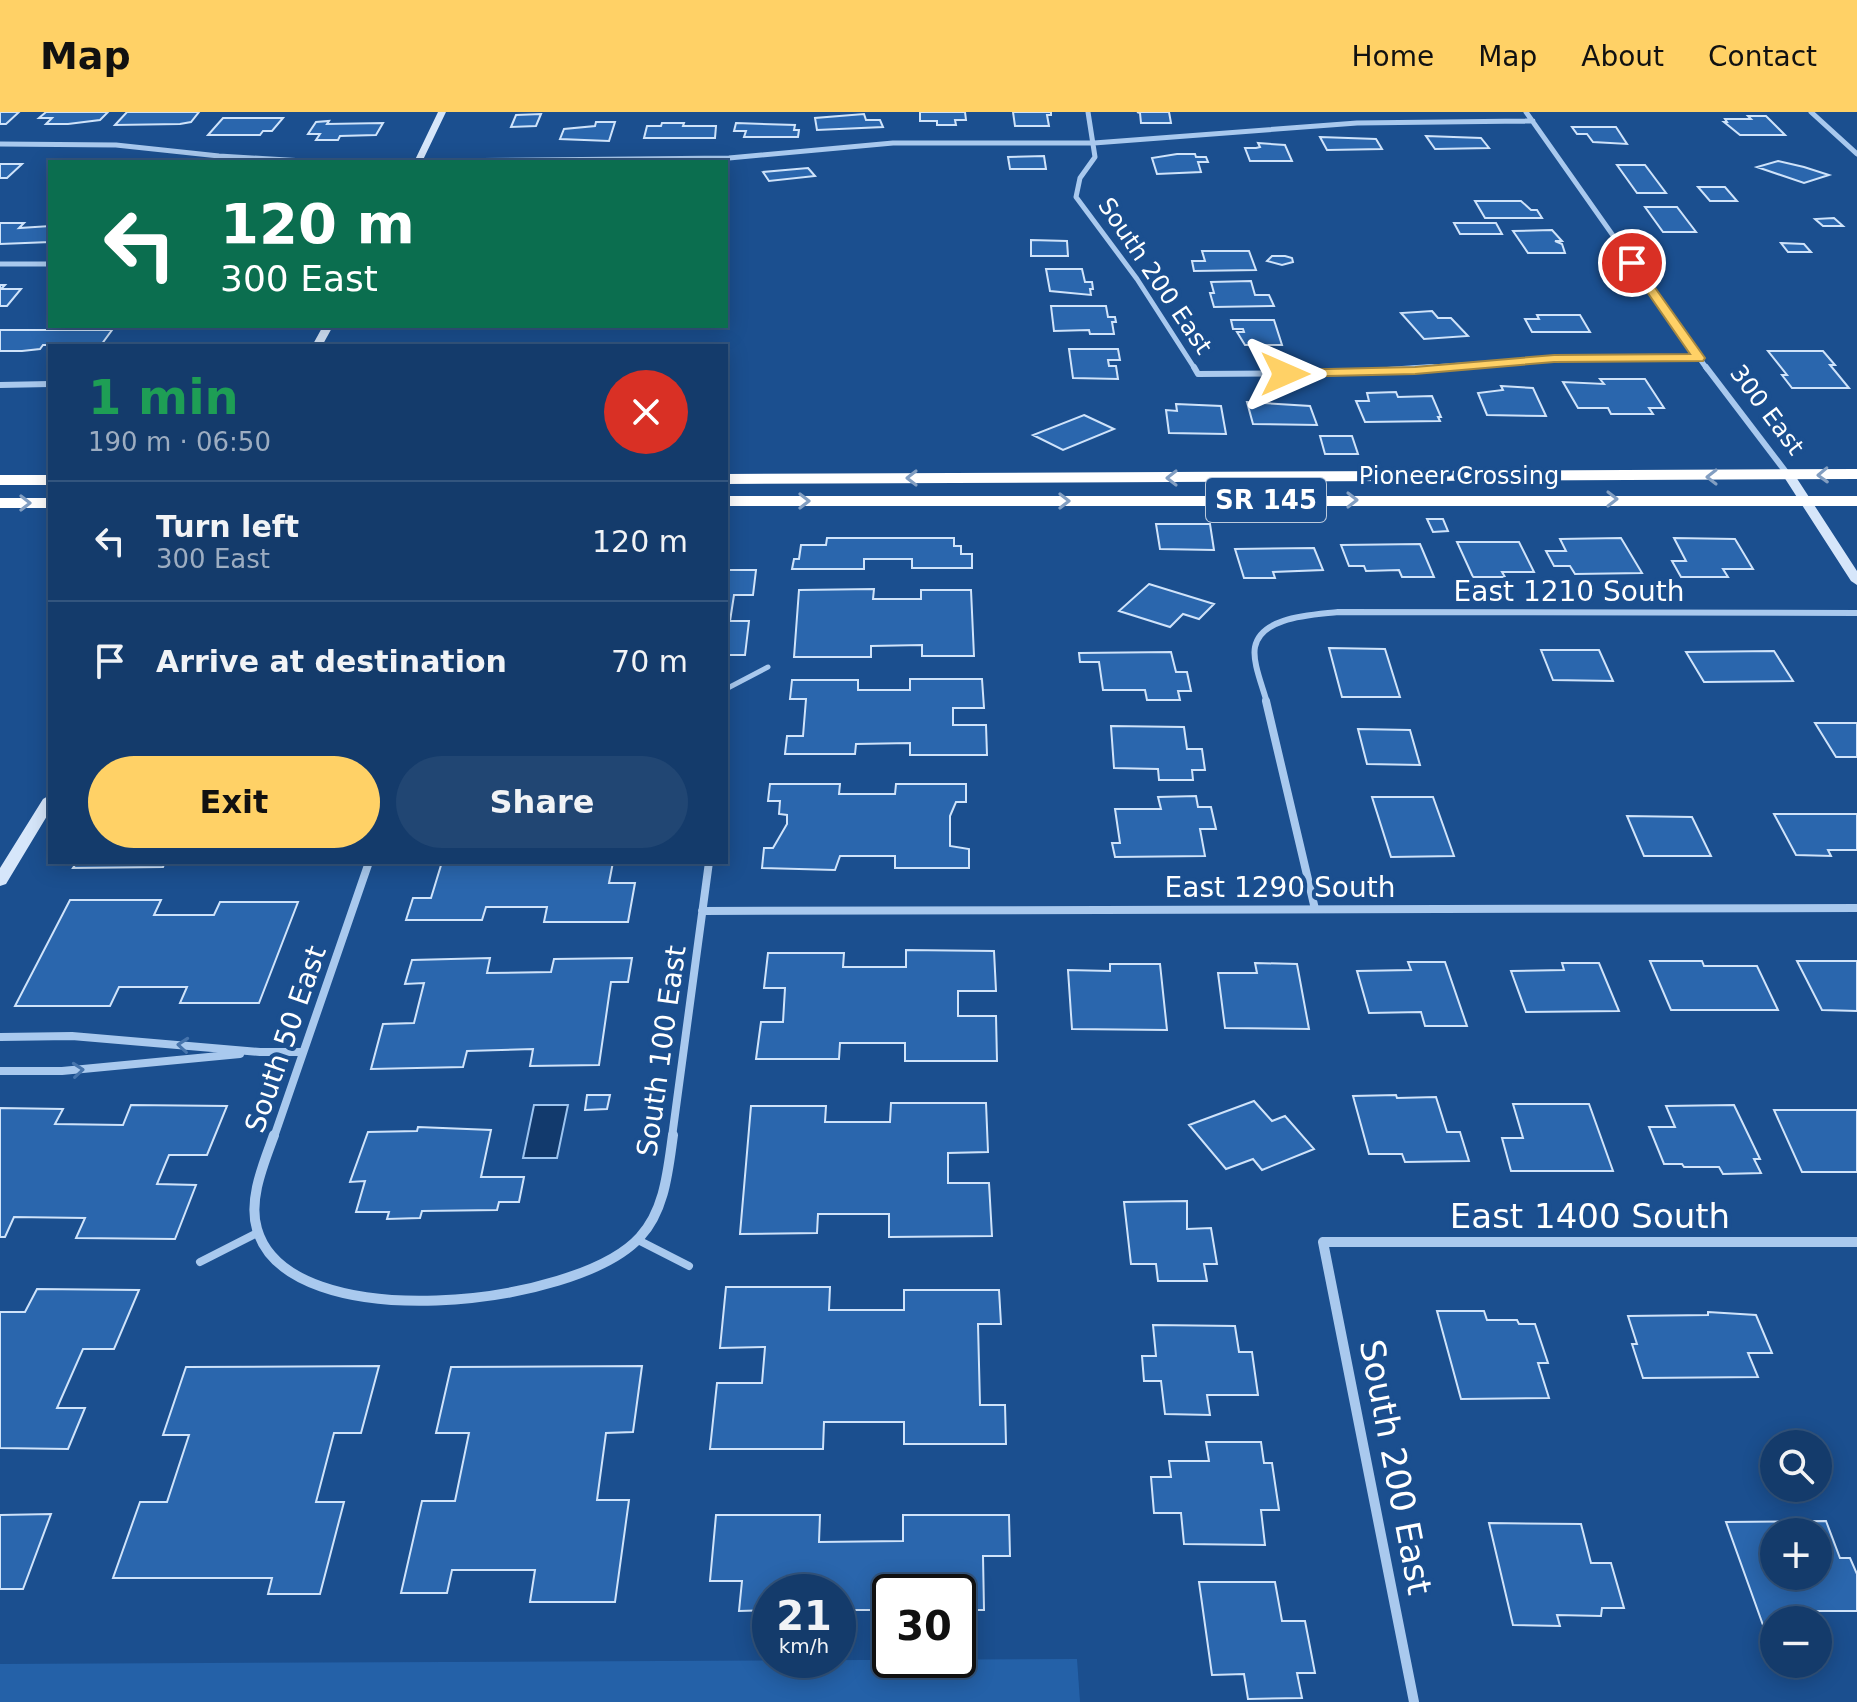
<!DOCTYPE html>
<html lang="en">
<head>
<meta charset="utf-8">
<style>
  body { margin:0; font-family:"DejaVu Sans",sans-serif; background:#214673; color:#f1f3f6; height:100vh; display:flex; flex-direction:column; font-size:30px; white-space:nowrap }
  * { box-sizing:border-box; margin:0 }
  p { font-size:26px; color:#9dadc1 }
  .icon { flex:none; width:44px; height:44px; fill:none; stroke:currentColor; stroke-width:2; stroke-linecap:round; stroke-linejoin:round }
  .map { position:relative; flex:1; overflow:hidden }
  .details { position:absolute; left:48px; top:232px; width:680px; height:520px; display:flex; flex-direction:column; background:#143b6b; border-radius:0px; box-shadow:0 4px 20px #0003,0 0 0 2px #33557e }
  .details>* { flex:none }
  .banner { position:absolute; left:48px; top:48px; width:680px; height:168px; border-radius:0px; box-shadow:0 4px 20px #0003,0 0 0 2px #33557e; background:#0b6e4f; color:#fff; overflow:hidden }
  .fabs { position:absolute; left:1760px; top:1318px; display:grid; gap:16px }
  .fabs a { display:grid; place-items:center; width:72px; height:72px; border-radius:50%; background:#143b6b; box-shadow:0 4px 20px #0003,0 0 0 2px #33557e; font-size:40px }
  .speed { position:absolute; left:752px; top:1462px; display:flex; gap:16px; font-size:40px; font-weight:700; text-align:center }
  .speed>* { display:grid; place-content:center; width:104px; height:104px; border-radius:50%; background:#143b6b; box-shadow:0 4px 20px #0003,0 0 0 2px #33557e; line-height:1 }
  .speed small { font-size:20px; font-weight:400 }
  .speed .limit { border:4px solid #111; border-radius:12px; background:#fff; color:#111 }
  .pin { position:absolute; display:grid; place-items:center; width:68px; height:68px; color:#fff; margin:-34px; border:4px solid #fff; border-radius:50%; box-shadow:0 2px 8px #0007 }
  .me { position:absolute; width:88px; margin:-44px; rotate:90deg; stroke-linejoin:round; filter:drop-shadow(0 0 6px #0008) }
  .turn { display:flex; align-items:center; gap:28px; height:168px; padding:0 40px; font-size:36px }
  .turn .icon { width:104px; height:104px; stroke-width:2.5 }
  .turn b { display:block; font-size:56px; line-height:68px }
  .round { display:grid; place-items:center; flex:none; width:84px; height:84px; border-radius:42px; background:#214673 }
  .overview { display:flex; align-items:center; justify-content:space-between; height:136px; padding:0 40px }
  h1 { font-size:48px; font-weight:600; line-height:60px; color:#1e9e55 }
  .cta { display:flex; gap:16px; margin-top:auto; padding:16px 40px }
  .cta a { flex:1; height:92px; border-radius:48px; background:#ffd166; color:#111; font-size:32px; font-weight:600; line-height:92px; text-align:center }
  .cta a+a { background:#214673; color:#f1f3f6 }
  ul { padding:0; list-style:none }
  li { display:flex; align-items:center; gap:24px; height:120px; padding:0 40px; border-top:2px solid #33557e }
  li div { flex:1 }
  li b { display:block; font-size:30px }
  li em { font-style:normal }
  header { display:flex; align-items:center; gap:48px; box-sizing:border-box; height:112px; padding:0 40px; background:#ffd166; color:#111 }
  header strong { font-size:38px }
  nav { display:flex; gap:44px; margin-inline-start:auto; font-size:28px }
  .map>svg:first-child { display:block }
  .green { fill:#2461a8 }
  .water { fill:#123a6d; stroke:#9cc4f0; stroke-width:2 }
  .building { fill:#2a66ad; stroke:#cfe3fa; stroke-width:2; fill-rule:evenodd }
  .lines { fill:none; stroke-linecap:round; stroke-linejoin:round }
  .lane-far1 { stroke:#a9c9ee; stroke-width:5 }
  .lane { stroke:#a9c9ee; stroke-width:8 }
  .street-far3 { stroke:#a9c9ee; stroke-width:5 }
  .street-far2 { stroke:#a9c9ee; stroke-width:6 }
  .street-far1 { stroke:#a9c9ee; stroke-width:8 }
  .street { stroke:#a9c9ee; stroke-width:10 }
  .secondary { fill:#d6e6fa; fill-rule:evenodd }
  .highway { fill:#fff; fill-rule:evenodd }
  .oneway { stroke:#829ec1 }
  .oneway2 { stroke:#4674ac }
  .route { fill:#ffd166; stroke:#a68842; stroke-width:2 }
  .labels { text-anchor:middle; stroke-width:8; stroke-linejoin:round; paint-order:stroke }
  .far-street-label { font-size:24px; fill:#fff; stroke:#1b4f8f }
  .shield { fill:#1b4f8f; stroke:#bbcadd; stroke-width:2 }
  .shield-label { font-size:26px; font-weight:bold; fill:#fff }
  .street-label { font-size:28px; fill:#fff; stroke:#1b4f8f }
  .near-street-label { font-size:34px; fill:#fff; stroke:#1b4f8f }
</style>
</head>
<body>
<header>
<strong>Map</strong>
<nav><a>Home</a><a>Map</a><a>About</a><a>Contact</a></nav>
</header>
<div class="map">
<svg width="1857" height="1590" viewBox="0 0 1857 1590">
  <rect width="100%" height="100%" fill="#1b4f8f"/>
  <path class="green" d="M1077,1547L1080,1590H0V1552Z"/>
  <path class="water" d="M534,993H568L557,1046H523Z"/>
  <path class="building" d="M0,0H19L6,12H0Z
    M46,0H108L100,8L68,12H46L52,6H39Z
    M127,0H199L191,10L180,12L115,13Z
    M920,0H965L966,8H955L956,13H937V9H920Z
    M1013,0H1051V3H1047L1049,14H1015Z
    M1169,0L1171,11H1141L1140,1L1137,0Z
    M541,2L536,14L511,15L516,3Z
    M864,2L866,8H880L883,15L817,18L815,6Z
    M1748,4H1766L1785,23H1740L1724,10H1727L1725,7H1751Z
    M223,6H283L272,19H263L260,23H208Z
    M329,9L327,12L383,11L376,23L340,24L338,28H316L320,22H308L316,10Z
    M596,10H615L609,29L560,27L564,17L595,14Z
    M662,11H684L683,14H716L715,26H644L647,14H661Z
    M736,11L795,13L794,18H799L798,25H744L746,19H734Z
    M1572,15H1616L1627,32L1593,30L1587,22H1577Z
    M1426,24L1481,26L1489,36L1435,37Z
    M1320,25L1376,27L1382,37L1327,38Z
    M1258,31L1285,33L1292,49H1250L1245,36H1256L1260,35Z
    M1177,42H1195L1196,45H1206L1208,50H1198L1201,60L1157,62L1152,46Z
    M1044,44L1046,57H1010L1008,45Z
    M1778,49L1804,55L1829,63L1804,71L1757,55Z
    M0,52H22L7,66H0Z
    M1617,53H1645L1666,81H1637Z
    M808,56L815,64L769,69L763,60Z
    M1698,75H1725L1737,89H1710Z
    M1475,89H1521L1531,98H1537L1542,106H1485Z
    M1645,95H1677L1696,120H1663Z
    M1834,106L1843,114H1823L1815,107Z
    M0,111H24L19,116L50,114V130L0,132Z
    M1454,111H1496L1502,122H1460Z
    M1552,118L1562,129H1555L1562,132L1565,141H1528L1513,119Z
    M1031,128L1067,129L1068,144H1031Z
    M1781,131L1804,132L1811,140H1788Z
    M1202,139H1249L1256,158L1194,159L1192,149H1205Z
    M1285,144L1292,146L1293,150L1282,153L1267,149L1272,144Z
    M1046,157H1082L1085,170H1092L1093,177H1090L1091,183L1050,179Z
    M1251,169L1255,183H1269L1274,194L1214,195L1210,181H1214L1211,170Z
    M0,173H5L1,177H21L7,194H0Z
    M1051,194H1106L1108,205H1115L1116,210H1112L1114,222H1090L1089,218L1054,219Z
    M1432,199L1438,206H1451L1468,224L1424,227L1401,201Z
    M1537,203H1580L1590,220H1532L1525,207H1539Z
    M1231,208H1274L1282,233H1245L1237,220H1244L1243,217H1233Z
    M0,218H112L101,233H43L40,237L22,239H0Z
    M1069,237H1118L1120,248H1108L1109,254H1116L1118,267L1073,266Z
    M1768,239H1823L1835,253H1830L1849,276H1792L1782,263H1787Z
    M1600,267H1645L1664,296H1649L1653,302H1611L1608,296H1578L1563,270L1604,272Z
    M1501,274L1533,276L1546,304L1487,303L1478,281L1503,278Z
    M1396,280L1398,285L1432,284L1441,305H1438L1440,309L1365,310L1356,289H1369L1367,281Z
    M1247,290L1310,294L1317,313L1253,312Z
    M1176,292L1221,294L1226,322L1169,321L1166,298L1177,299Z
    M1084,303L1114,317L1063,338L1033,323Z
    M1320,324H1352L1358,342H1325Z
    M1427,407H1443L1448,419L1433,420Z
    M1156,412H1210L1214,438L1160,437Z
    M827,426H954V434H961V442H972V456H912V447H864V457H792L794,447H799L801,433H826Z
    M1621,426L1642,461L1575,462L1570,454H1554L1546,439H1566L1560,427Z
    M1674,426L1735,427L1753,457H1723L1728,465H1681L1672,449H1686Z
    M1457,430H1519L1534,460H1502L1505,465H1473Z
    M1420,432L1434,465H1402L1399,458L1366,459L1364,454H1349L1341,433Z
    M1314,436L1323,458L1273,460L1275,466H1244L1235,437Z
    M726,458H756L753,483H734L730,509H749L745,543H726Z
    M1149,472L1214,492L1199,507L1183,502L1170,515L1119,499Z
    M874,477L873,487H921V478H971L974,544H922V533L871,534V545H794L799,478Z
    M1329,536L1385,537L1400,585H1342Z
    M1541,538H1599L1613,569L1553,568Z
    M1774,539L1793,569L1704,570L1686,540Z
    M1171,540L1176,560H1187L1191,579H1178L1180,588H1147L1145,578H1103L1099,550H1080L1079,541Z
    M910,567H982L984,596H953V613H986L987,643H910V631L856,632L855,642H785L787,624H803L806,587H790L792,568H858V578H910Z
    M1815,611H1857V645H1836Z
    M1111,614L1184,615L1187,637H1202L1205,658H1192L1193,668H1159L1158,657L1114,656Z
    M1358,617L1410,618L1420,653L1367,652Z
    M770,672H840L839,682H895L896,672H966V690H956L950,704V734L969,737V756H895V744H840L835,758L762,756L764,736H773L787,712V703L779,702L780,689H768Z
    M1196,684L1198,695H1211L1216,717H1200L1205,744L1115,745L1112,731H1120L1115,697H1161L1158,685Z
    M1372,685H1433L1454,744L1391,745Z
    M1774,702H1857V738H1828L1831,744L1796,743Z
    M1627,704L1692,705L1711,744H1644Z
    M77,750H165L163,755L73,756Z
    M229,750H282L281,753H227Z
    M442,750H613L609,771H635L628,810H544L547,795H486L482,808H406L413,786H431Z
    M70,788H161L154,803H214L220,790H298L259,891H180L187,875H119L110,894H15Z
    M906,838L994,839L996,879H958V904H996L997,949H905V931H840L839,947H756L761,910H783L785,876H764L768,841H844L843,855H906Z
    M490,846L487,861L551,860L554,847L632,846L628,870H611L599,953L530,954L533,937L467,939L463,955L371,957L383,912L414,911L424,871L405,872L412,848Z
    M1650,849H1702L1704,854H1757L1778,898H1671Z
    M1797,849H1857V899L1822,898Z
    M1408,850H1445L1467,914H1425L1421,900L1369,901L1357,859L1411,858Z
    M1255,851L1297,852L1309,917L1225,916L1218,861H1257Z
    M1562,851H1599L1619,899L1526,900L1511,859L1564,858Z
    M1110,852H1160L1167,918L1072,917L1068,858L1110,859Z
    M587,983H610L607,997L585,998Z
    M1396,983L1397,986L1436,985L1447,1020H1460L1469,1049L1405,1050L1402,1042H1369L1353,984Z
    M1254,989L1272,1009L1285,1004L1314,1037L1262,1058L1253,1047L1226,1057L1189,1013Z
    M891,991H986L988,1040L948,1041V1071H989L992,1124L889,1125V1102H818L817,1121L740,1122L751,994H826L825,1010H890Z
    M1513,992H1589L1613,1059H1511L1502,1026H1523Z
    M131,993L227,994L207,1043H169L157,1072L196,1073L175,1127L76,1126L85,1106L14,1105L5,1125H0V996L63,997L55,1012L123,1013Z
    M1734,993L1760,1047H1754L1761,1061L1723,1062L1719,1055H1684L1682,1052H1664L1649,1015H1675L1666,994Z
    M1774,998H1857V1060H1802Z
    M418,1015L491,1018L481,1065H524L519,1090H499L497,1098L422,1099L420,1106L387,1107L389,1100H356L365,1069L350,1070L368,1020L417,1019Z
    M1187,1089V1117L1211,1116L1217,1152H1204L1207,1169H1158L1156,1152H1131L1124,1090Z
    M726,1175H830L829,1198H904V1178H999L1001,1212H978L980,1293H1005L1006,1332H904V1310H824L823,1337H710L717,1271H762L765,1235L720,1236Z
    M37,1177L139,1178L114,1237H83L57,1296H85L68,1337L0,1336V1200H25Z
    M1437,1199H1484L1487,1208H1517L1519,1212H1535L1548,1251H1538L1549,1286L1461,1287Z
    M1708,1200L1756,1203L1772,1241H1748L1758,1265L1643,1266L1632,1232H1637L1628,1204L1708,1203Z
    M1153,1213L1235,1214L1239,1240H1252L1258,1283H1207L1210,1303L1165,1302L1161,1269H1144L1142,1244H1156Z
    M379,1254L361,1321H334L316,1390H344L320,1482H268L272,1466H113L140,1390H167L189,1323H163L186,1255Z
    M642,1254L633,1320L606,1321L597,1388H629L615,1490H530L535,1458H452L447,1481H401L422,1389H455L469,1321H436L451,1255Z
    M1206,1330H1261L1264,1351H1272L1279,1398H1261L1265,1433L1184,1432L1181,1401H1154L1151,1365H1171L1169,1349H1209Z
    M51,1402L23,1477H0V1403Z
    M716,1403H820L819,1430L903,1429V1403H1009L1010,1444H983L984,1498H958V1480H890V1498H838V1480H770V1498L739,1499L742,1469H710Z
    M1826,1409L1840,1446H1850L1857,1462V1499H1804L1807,1508H1774V1513H1763L1726,1410ZM1774,1420H1818V1464H1774Z
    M1489,1411L1581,1412L1591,1451H1611L1624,1496H1602L1601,1504L1557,1503L1560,1514L1513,1513Z
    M1199,1470H1275L1282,1509H1305L1315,1561H1297L1302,1586L1248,1587L1244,1562L1212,1563Z"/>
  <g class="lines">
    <path class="lane-far1" d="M726,577L768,555"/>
    <path class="lane" d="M638,1128L689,1154
      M200,1150L257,1121"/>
    <path class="street-far3" d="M1088,0L1095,45L1080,66L1076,85L1137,167L1195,257
      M1526,0L1707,257
      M1811,0L1857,42
      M0,32L116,33L219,44L321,50L729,46L893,31H1094L1357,11L1533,9
      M0,152H50
      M1402,257L1554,247L1699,246"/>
    <path class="street-far2" d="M1194,255L1198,262L1342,261L1432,255
      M1706,255L1789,364
      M0,273L50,272
      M1267,591C1263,575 1252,550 1255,535C1261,504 1314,503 1338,500L1857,501"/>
    <path class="street-far1" d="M1266,589L1315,797
      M702,799L1857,796
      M0,925L72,924L260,940H301
      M0,959H62L240,942
      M274,1025L369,750
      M672,1025L709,750"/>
    <path class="street" d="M274,1023C264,1051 248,1087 257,1117C288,1227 577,1195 640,1125C665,1098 668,1058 673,1023
      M1414,1590L1323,1130H1857"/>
    <path class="secondary" d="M438,0H446L422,50H414Z
      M323,214H333L322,234H312Z
      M1790,361L1796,365L1857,459V473L1851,469L1784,365Z
      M50,683V699L6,772L0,774V756L43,687Z"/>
    <path class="highway" d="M1857,357V367L726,372V362Z
      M0,363H50V373H0Z
      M726,384H1857V394H726Z
      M0,386H50V396H0Z"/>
  </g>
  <defs><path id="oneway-chevron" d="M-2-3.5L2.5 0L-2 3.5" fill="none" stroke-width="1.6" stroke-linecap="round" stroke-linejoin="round" transform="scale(2)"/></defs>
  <g class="oneway">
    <use href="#oneway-chevron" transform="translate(1823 363) rotate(178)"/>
    <use href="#oneway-chevron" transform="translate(1712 365) rotate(180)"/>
    <use href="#oneway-chevron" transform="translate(912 366) rotate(180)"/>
    <use href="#oneway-chevron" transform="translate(1172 366) rotate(180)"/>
    <use href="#oneway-chevron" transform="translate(1612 387)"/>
    <use href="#oneway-chevron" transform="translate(1352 388)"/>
    <use href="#oneway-chevron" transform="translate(804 389)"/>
    <use href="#oneway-chevron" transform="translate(1064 389)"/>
    <use href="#oneway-chevron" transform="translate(25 391)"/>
  </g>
  <g class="oneway2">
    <use href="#oneway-chevron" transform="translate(183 933) rotate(-175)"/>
    <use href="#oneway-chevron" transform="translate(78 958) rotate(-5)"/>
  </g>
  <path class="route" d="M1628,149H1636L1705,246L1703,249L1554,250L1415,262L1285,265L1278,262L1285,258L1415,255L1554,243L1690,242L1627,151Z"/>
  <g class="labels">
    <g class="far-street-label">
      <text transform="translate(1155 164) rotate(56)" y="8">South 200 East</text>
      <text transform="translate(1767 298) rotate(53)" y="8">300 East</text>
      <text x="1459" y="372">Pioneer Crossing</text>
    </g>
    <rect class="shield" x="1206" y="366" width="120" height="44" rx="6"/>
    <g class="shield-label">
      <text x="1266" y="397">SR 145</text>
    </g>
    <g class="street-label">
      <text x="1569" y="489">East 1210 South</text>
      <text x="1280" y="785">East 1290 South</text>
      <text transform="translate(285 927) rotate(-71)" y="10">South 50 East</text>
      <text transform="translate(661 939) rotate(-82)" y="10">South 100 East</text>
    </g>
    <g class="near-street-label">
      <text x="1590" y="1116">East 1400 South</text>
      <text transform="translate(1396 1355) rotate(79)" y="12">South 200 East</text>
    </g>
  </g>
</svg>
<div class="fabs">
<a><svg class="icon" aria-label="search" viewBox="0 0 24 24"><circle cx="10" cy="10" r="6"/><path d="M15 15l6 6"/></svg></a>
<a>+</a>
<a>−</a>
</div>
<div class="speed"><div>21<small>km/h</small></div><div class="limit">30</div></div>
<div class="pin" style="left:1632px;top:151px;background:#d93025"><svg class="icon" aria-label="arrive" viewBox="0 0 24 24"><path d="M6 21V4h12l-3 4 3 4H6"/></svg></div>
<svg class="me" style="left:1285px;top:262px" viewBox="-20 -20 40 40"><path d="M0-17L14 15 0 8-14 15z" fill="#ffd166" stroke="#fff" stroke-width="4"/></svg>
<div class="banner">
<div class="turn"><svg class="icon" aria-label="left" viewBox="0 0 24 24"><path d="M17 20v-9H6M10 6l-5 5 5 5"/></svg><div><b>120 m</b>300 East</div></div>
</div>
<section class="details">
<div class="overview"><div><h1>1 min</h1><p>190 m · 06:50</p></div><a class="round" style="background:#d93025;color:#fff"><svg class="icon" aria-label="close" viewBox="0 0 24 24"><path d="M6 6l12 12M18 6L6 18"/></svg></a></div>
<ul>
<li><svg class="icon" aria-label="left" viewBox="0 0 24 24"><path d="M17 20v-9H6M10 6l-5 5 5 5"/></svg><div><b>Turn left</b><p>300 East</p></div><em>120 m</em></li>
<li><svg class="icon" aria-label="arrive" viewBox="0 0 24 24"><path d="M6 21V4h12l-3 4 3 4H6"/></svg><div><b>Arrive at destination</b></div><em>70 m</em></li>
</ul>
<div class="cta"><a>Exit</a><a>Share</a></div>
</section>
</div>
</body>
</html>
